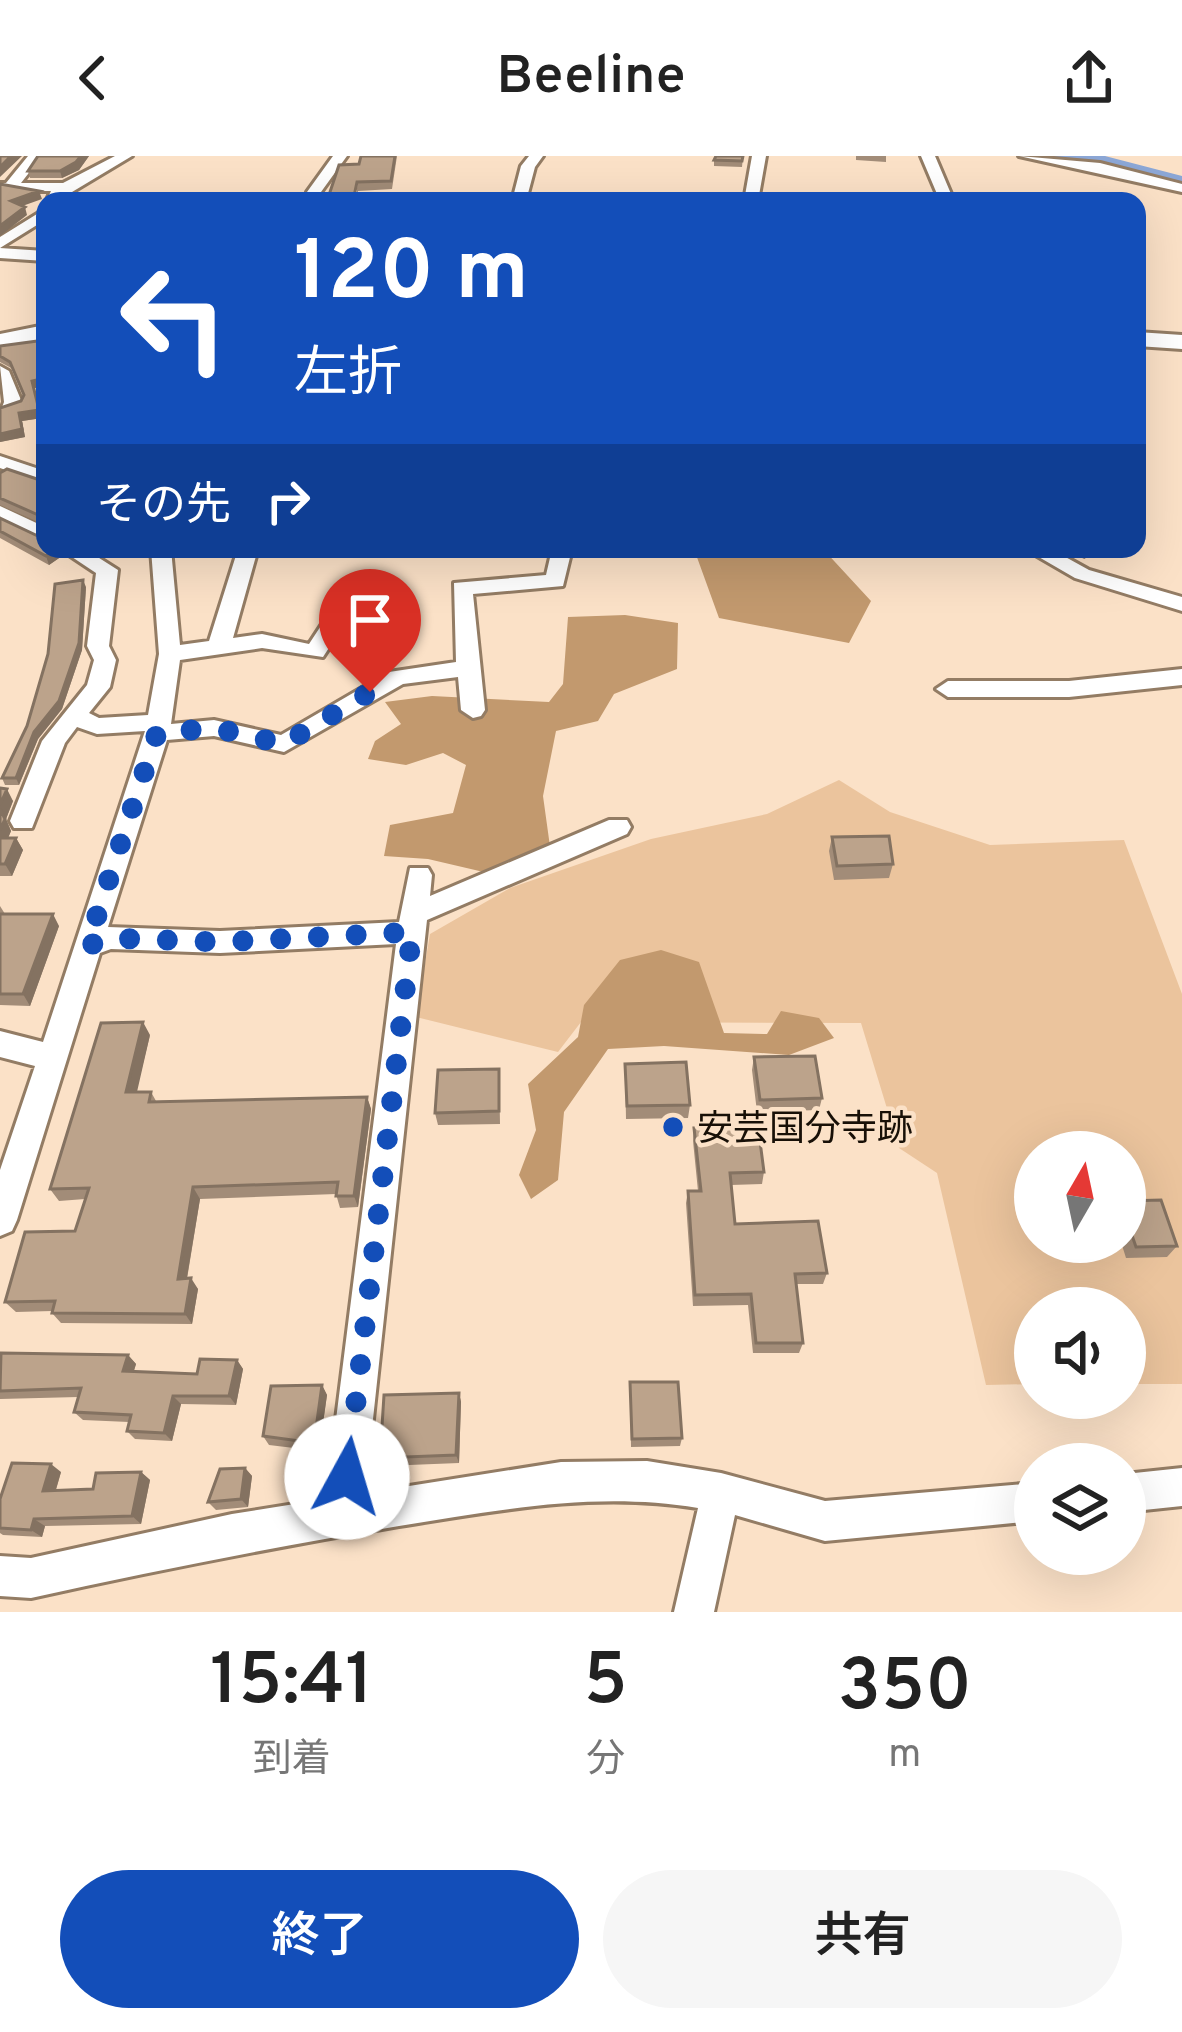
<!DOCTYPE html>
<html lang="ja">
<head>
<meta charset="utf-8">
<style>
  body { margin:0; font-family:Overpass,"Noto Sans JP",sans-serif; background:#f6f6f6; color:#222; height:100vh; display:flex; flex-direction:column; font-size:45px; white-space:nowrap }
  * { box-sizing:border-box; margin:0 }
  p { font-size:39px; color:#767676 }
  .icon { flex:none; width:66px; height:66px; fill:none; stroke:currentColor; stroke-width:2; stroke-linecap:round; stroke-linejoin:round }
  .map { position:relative; height:1456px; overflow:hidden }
  .details { display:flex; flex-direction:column; background:#fff; flex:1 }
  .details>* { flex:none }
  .banner { position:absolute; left:36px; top:36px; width:1110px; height:366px; border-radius:24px; box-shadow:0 12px 48px #0002; background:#134eb9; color:#fff; overflow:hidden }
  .needle { width:78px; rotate:9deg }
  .tools { position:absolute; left:1014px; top:975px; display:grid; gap:24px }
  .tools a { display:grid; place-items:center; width:132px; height:132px; border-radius:50%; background:#fff; box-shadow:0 12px 48px #0002; font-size:60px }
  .pin { position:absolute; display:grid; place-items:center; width:102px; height:102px; color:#fff; margin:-123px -51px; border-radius:50% 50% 50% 0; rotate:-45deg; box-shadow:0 0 12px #0007 }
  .pin .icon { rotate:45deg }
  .me { position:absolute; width:132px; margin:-66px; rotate:6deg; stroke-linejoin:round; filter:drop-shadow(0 0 9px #0008) }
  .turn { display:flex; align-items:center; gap:42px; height:252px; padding:0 60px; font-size:54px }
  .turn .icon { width:156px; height:156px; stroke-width:2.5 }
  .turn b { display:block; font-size:84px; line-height:102px }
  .then { display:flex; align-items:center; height:114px; padding:0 60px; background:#0003; gap:24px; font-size:45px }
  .eta { display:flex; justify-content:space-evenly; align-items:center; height:204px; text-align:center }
  .eta b { font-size:72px; font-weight:600; line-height:84px }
  .cta { display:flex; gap:24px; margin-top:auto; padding:24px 60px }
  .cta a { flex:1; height:138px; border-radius:72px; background:#134eb9; color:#fff; font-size:48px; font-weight:600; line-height:138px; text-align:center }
  .cta a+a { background:#f6f6f6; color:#222 }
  header { display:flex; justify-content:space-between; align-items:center; height:156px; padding:0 60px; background:#fff; font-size:54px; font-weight:600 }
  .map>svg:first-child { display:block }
  .green { fill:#ebc49d; fill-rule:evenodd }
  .forest { fill:#c2996e }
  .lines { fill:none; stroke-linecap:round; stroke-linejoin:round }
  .river { fill:#8ba6d5; fill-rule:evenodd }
  .minor-casing { stroke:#937c64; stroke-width:6 }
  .major-casing { stroke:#937c64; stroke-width:6 }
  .minor { fill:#fff; fill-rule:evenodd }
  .major { fill:#fff; fill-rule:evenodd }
  .wall { fill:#a28c78 }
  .shaded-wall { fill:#847261 }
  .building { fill:#bca38b; stroke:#847261; stroke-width:3 }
  .route { stroke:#134eb9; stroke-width:21; stroke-dasharray:0 37.8 }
  .poi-dot { fill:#134eb9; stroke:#fbe1c7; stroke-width:4.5 }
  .labels { text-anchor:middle; stroke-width:9; stroke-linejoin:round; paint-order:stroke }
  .poi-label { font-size:36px; fill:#181007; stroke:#fbe1c7; text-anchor:start }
</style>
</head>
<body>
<header><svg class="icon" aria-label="back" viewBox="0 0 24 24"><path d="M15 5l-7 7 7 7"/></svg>Beeline<svg class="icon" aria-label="share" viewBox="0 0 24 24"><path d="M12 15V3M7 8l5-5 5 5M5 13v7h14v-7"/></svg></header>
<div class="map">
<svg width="1182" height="1456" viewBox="0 0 1182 1456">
  <rect width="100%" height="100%" fill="#fbe1c7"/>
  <path class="green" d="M839,624L890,656L990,689L1124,684L1182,838V1228H1125V1152H1035V1228L986,1229L937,1017L899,992L861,867L581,866L558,896L416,861L430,778L510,732L651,683L767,658ZM1035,996H1125V1086H1035Z"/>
  <path class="forest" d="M694,393H823L871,445L849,487L719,462Z
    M625,459L678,467L677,513L614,538L598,565L556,575L543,640L552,705L505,721L428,703L384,700L390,669L453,657L466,609L443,597L406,609L368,603L375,585L401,568L385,546L432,540L549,546L563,528L568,461Z
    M661,794L699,806L724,877L767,878L781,855L819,862L834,882L789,899L664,890L608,893L564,956L558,1024L531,1043L519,1019L536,974L528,928L578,881L584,849L620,804Z"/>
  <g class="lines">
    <path class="river" d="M1030,0H1105L1182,20V34C1160,29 1037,6 1030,0Z"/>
    <defs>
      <path id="minor" d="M28,0H42L21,27H63L115,0H132L57,45L45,48L51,35H0V27H6Z
        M333,0H347L321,36L322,45H308L307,36Z
        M529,0H543L535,11L526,45H512L521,10Z
        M752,0H766L758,45H744Z
        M921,0H935L954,45H940Z
        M1019,0L1100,7L1182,28V36Z
        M45,53V64L0,92V81Z
        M0,92L45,95V105L0,102Z
        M0,210L9,215L23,249L0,257L4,246Z
        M0,300L45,315V328L0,312Z
        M0,350L45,371V385L0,364Z
        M60,393H85L118,414L109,490L116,504L110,531L89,557L99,562L148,559L159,498L151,393H171L180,489L209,485L238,393H258L233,482L262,478L309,488L332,453H348L351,458L323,501L262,492L180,504L171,568L214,564L281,579L389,516L456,506L454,427L546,419L552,393H572L563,430L473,438L485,554L481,560L473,562L461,554L458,521L403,528L284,596L214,580L167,584L108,771L220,775L399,766L410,712H428L432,719L430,740L609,664H627L631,671L627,678L427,764L365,1337L561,1306L647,1305L721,1317L825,1345L1035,1327V1365L825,1385L735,1359L714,1456H674L698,1352C596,1335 500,1354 399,1370C275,1391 153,1415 31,1442L0,1440V1400L31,1402L232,1358L326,1343L396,788L220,797L111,793L100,797L17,1064L12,1075L0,1080V1014L35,910L0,901V875L43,886L145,575L97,578L77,571L65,587L32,672H14L10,665L42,585L87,529L94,504L87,490L96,417Z
        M1025,393H1051L1089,414L1182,441V455L1075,422Z
        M1182,513V529L1069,541H948L936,533L948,525H1069Z
        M1182,1312V1350L1125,1356V1318Z"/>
      <path id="major" d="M45,169V183L0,192V178Z
        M1137,176L1182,179V193L1137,190Z"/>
    </defs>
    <use href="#minor" class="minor-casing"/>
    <use href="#major" class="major-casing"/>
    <use href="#minor" class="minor"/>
    <use href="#major" class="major"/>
  </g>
  <path class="wall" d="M38,0H89L79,14L62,22H30L28,15Z
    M397,0L392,33L358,35L356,45L359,8Z
    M743,0L742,11L714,10V4Z
    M856,0H886V6L856,4Z
    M45,184V231L34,232L42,262L22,265L25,281L0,286V252L21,245L24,240L13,213L0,206V190Z
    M0,317L40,324L45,321V369L0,349Z
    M0,362L62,400L49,409L0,382Z
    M1065,393H1101L1084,403Z
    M86,431L82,494L62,553L38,583L19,629H5L2,622L27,570Z
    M0,632L13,645L6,663L11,675L8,682H16L23,694L12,720H0Z
    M832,681L893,708L889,722L834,724L829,695Z
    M0,750L5,758L59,770L30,850L0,849Z
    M150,879L136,936H151L156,945L367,941L371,953L358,1051L340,1052L336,1038L200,1043L187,1123L198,1133L192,1168L61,1167L52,1157V1155L16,1156L5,1146L75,1075L85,1043L59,1045L50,1033Z
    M754,901L822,942L819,954L757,956L752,914Z
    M625,908L690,949L688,962L626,963Z
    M499,913L500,968L438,969L435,957Z
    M694,972L764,1016L762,1028L731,1029L735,1068L827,1117L823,1128H796L803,1187L799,1197H753L748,1149L693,1150L686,1047L688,1035H698L693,985Z
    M1125,1045L1177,1090L1167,1101L1126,1102L1121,1086H1125Z
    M128,1199L136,1208L134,1215L197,1218L237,1204L243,1213L236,1249L181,1248L172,1285L135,1283L127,1275L129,1266L83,1264L74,1256L78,1241L0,1243V1200Z
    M630,1226L682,1282L680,1290L631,1291Z
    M322,1229L327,1239L319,1295L269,1289L263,1280Z
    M459,1237L461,1246L459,1307L384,1310L380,1302Z
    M245,1312L252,1320L248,1351L216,1354L208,1346Z
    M61,1316L56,1334L93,1333L141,1316L150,1324L141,1368L45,1370L42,1381L3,1379L0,1377V1343Z"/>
  <path class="shaded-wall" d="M11,0H22L0,21V11Z
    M81,0H89L79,14L62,22L60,15Z
    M39,35L42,43L14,53L11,45Z
    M25,51L27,59L0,80V70Z
    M45,222V231L34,232L42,262L22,265L25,281L0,286V278L19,257L32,225Z
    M57,393H60L62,400L49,409L46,400Z
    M1088,393H1101L1084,403Z
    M83,424L86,431L82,494L62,553L38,583L19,629L16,622Z
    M7,633L13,645L6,663L11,675L3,694L0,688V649Z
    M16,682L23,694L12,720L5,708Z
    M53,758L59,770L30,850L23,838Z
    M143,866L150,879L134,949L126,936Z
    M367,941L371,953L358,1051L354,1040Z
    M193,1031L200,1043L185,1133L178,1123Z
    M191,1122L198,1133L192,1168L185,1158Z
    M128,1199L136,1208L131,1223L123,1215Z
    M237,1204L243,1213L236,1249L229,1240Z
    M322,1229L327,1239L319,1295L314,1287Z
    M459,1237L461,1246L459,1307L456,1299Z
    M173,1240L181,1248L172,1285L164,1277Z
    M51,1308L61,1316L53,1343L43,1335Z
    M245,1312L252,1320L248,1351L241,1343Z
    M141,1316L150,1324L141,1368L132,1360Z
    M34,1363L45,1370L42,1381L31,1374Z"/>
  <path class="building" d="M0,0H11L0,11Z
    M38,0H81L76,6L60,15H28Z
    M361,0H395L391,25L357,26L353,45H327L339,9L359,8Z
    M716,0H743L742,5L714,4Z
    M0,28L39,35L11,45L25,51L0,70Z
    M45,184V222L32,225L39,254L19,257L22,273L0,278V252L21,245L24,239L10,206L0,200V190Z
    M7,313L40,324L45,321V362L0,342V317Z
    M0,362L40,381L45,380V393H57L46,400L0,375Z
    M83,424L79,487L59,545L34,576L16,622H2L27,570L48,498L55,428Z
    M0,632L7,633L0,649Z
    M0,653L5,663L0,674Z
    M889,680L893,708L837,710L832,681Z
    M0,682H16L5,708H0Z
    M0,758H53L23,838H0Z
    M143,866L126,936H151L149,946L367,941L354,1040H336L338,1026L193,1031L178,1123L191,1122L185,1158L52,1157L55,1145L5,1146L25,1076L75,1075L89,1032L50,1033L101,867Z
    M815,900L822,942L760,944L754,901Z
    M686,906L690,949L627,950L625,908Z
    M499,913V955L435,957L438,914Z
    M758,970L764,1016L730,1017L735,1068L818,1065L827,1117L795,1118L803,1187H756L751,1138L695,1139L688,1035H701L694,972Z
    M1161,1044L1177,1090L1136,1091L1125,1059V1045Z
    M1,1197L128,1199L123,1215L197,1218L200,1203L237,1204L229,1240H173L164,1277L127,1275L131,1259L74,1256L81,1232L0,1235Z
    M630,1226H678L682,1282L632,1283Z
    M322,1229L314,1287L263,1280L271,1230Z
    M459,1237L456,1299L380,1302L384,1239Z
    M12,1307L51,1308L43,1335L93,1333L96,1317L141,1316L132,1360L34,1363L31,1374L0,1372V1343Z
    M245,1312L241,1343L208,1346L220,1313Z"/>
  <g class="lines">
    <path class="route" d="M347,1321L412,776L220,786L110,782L87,790L157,577L214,572L284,588L370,536"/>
  </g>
  <circle class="poi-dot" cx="673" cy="971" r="12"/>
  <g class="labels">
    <g class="poi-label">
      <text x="697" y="984">安芸国分寺跡</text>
    </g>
  </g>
</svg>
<div class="tools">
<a><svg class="needle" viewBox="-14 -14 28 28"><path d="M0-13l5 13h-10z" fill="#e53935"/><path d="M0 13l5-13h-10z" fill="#767676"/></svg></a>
<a><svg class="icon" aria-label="sound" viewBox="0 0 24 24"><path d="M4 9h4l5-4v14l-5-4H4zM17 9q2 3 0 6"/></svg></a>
<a><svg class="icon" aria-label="layers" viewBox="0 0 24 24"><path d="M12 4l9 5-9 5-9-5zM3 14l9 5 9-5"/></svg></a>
</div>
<div class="pin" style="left:370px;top:536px;background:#d93025"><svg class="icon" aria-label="arrive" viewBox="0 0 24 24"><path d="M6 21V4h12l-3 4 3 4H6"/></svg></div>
<svg class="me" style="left:347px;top:1321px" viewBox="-20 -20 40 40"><circle r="19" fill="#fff"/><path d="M0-13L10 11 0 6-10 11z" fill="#134eb9"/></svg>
<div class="banner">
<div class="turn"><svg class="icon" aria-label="left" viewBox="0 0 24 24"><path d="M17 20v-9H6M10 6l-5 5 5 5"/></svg><div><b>120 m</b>左折</div></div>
<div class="then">その先<svg class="icon" aria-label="right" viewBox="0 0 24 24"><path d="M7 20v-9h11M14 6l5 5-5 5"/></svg></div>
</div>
</div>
<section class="details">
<div class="eta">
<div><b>15:41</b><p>到着</p></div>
<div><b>5</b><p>分</p></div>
<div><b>350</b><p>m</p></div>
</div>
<div class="cta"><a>終了</a><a>共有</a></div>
</section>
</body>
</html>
